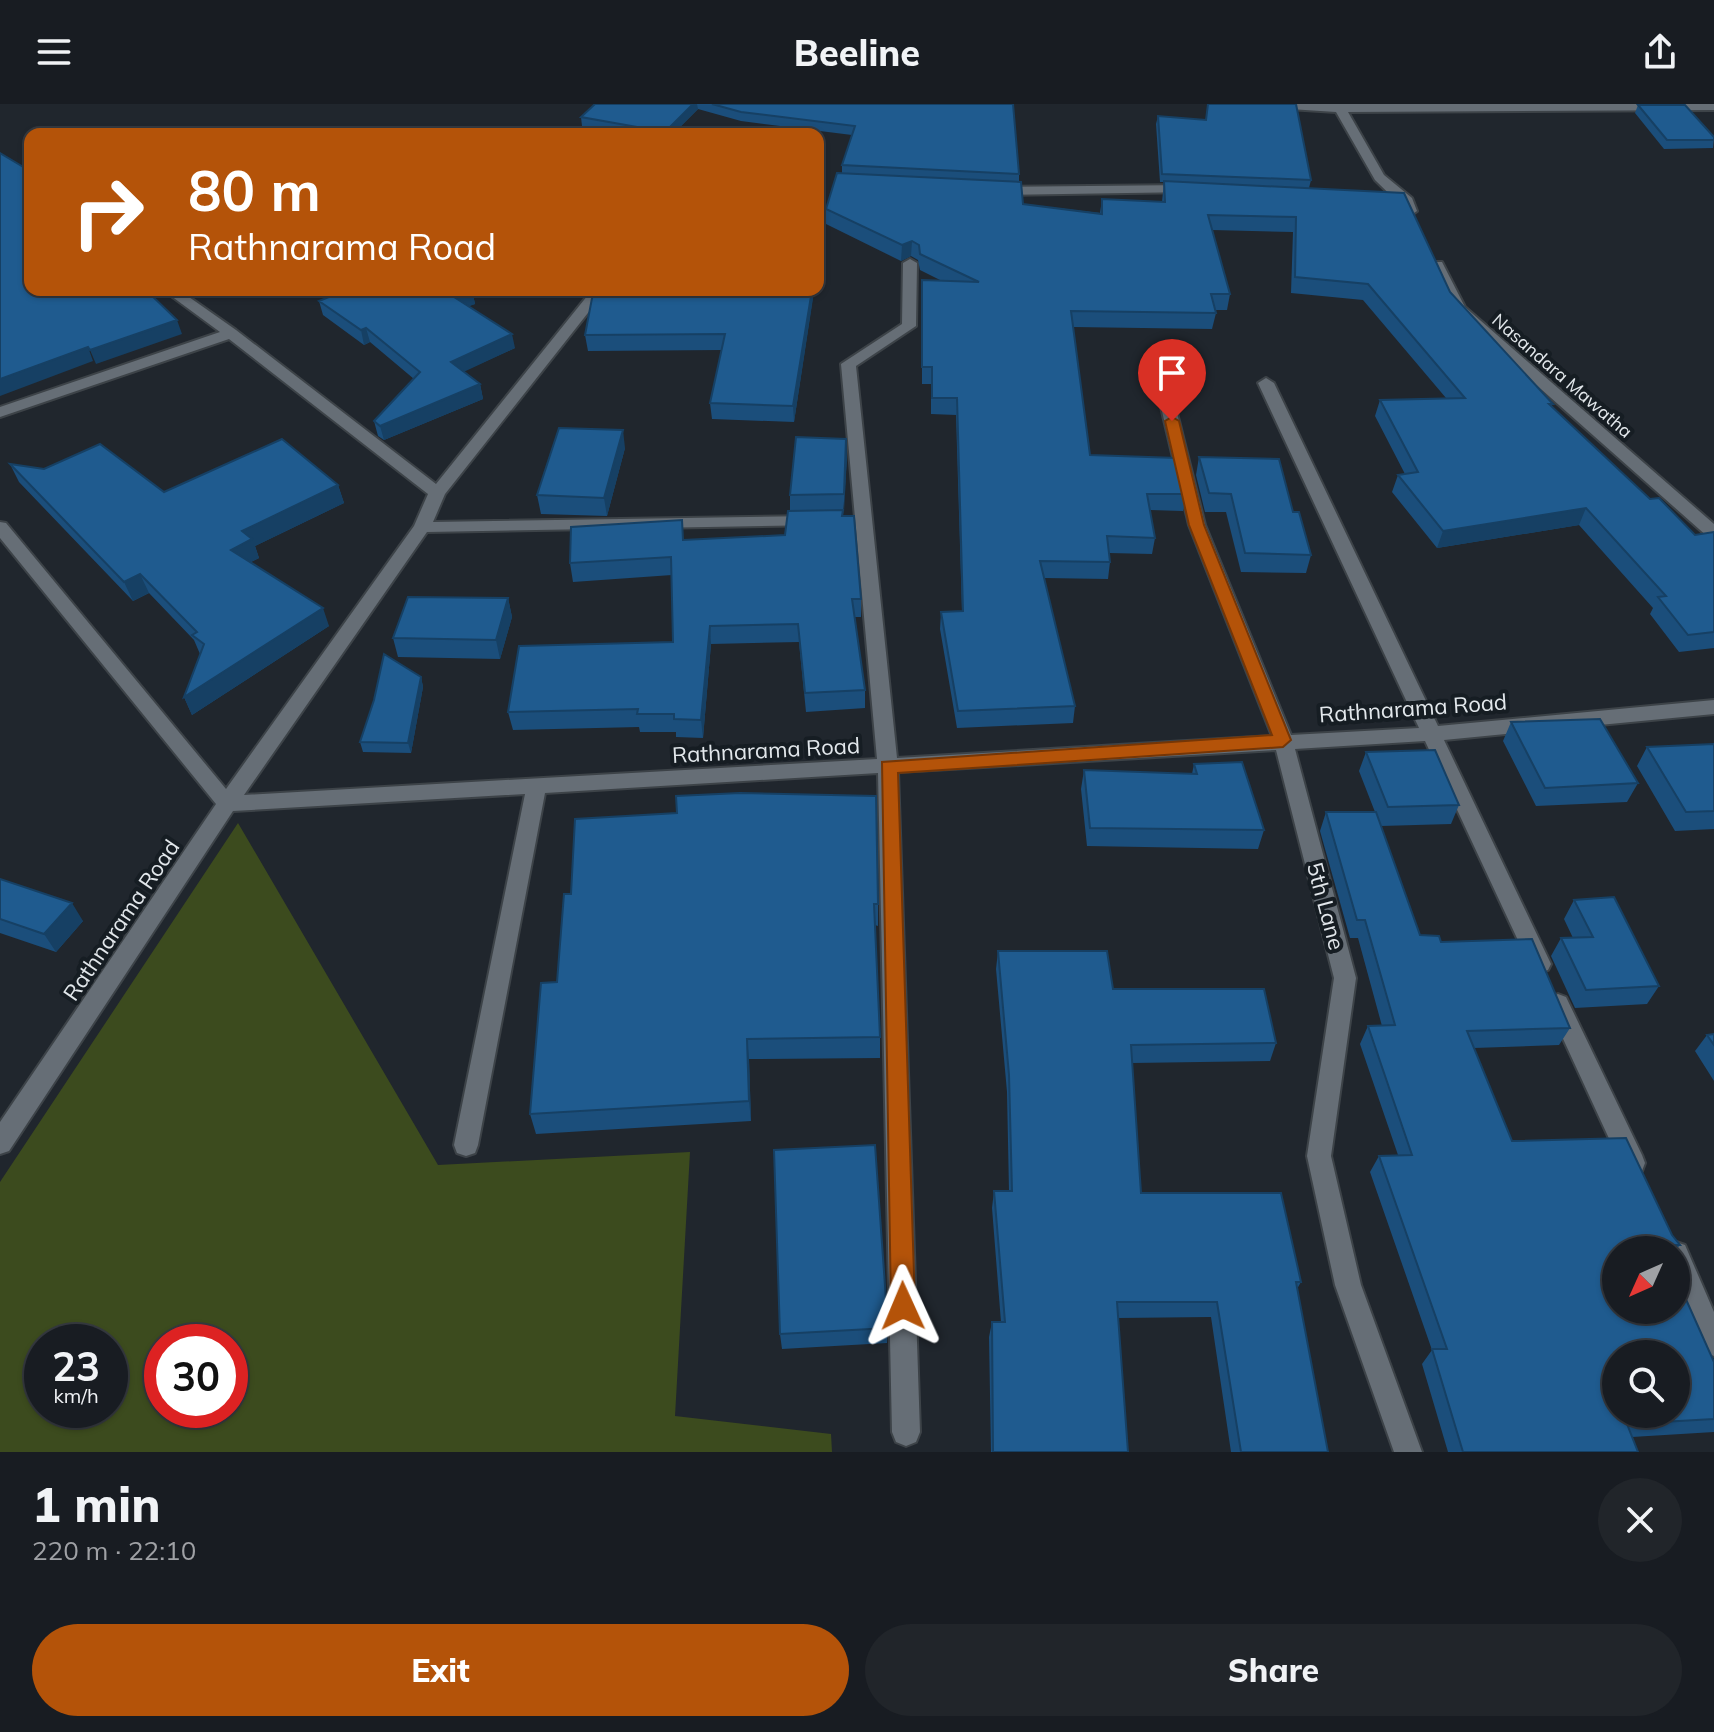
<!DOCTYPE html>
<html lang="en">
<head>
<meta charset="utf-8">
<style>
  body { margin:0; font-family:Mulish,sans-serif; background:#21252a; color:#f1f3f6; height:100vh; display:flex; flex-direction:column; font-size:30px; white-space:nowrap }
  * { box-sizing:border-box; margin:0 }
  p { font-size:26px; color:#9fa1a5 }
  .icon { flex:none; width:44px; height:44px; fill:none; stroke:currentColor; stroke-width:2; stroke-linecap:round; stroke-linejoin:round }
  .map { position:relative; height:1348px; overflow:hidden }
  .side { display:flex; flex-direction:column; background:#181c22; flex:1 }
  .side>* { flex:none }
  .banner { position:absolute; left:24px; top:24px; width:800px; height:168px; border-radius:16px; box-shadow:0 2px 6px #0004,0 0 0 2px #363a40; background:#b45309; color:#fff; overflow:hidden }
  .needle { width:52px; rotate:225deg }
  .controls { position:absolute; left:1602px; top:1132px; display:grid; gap:16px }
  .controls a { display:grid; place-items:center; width:88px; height:88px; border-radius:50%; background:#181c22; box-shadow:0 2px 6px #0004,0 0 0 2px #363a40; font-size:40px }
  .speed { position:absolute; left:24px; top:1220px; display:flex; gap:16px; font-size:40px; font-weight:700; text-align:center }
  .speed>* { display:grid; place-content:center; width:104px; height:104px; border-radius:50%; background:#181c22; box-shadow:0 2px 6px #0004,0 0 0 2px #363a40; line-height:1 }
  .speed small { font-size:20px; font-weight:400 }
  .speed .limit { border:12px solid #d22; background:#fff; color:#111 }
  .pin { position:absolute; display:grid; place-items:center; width:68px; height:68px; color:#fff; margin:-82px -34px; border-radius:50% 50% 50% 0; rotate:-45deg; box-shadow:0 0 8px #0007 }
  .pin .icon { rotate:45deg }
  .me { position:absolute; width:88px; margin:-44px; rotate:359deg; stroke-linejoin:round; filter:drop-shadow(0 0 6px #0008) }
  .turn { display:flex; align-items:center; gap:28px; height:168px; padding:0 32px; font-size:36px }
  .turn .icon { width:104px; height:104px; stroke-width:2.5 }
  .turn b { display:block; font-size:56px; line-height:68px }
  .round { display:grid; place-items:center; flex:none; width:84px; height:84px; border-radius:42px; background:#21252a }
  .summary { display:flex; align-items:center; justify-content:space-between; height:136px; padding:0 32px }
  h1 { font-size:48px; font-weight:800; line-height:60px }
  .action { display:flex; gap:16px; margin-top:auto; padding:16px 32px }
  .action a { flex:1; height:92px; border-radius:48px; background:#b45309; color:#fff; font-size:32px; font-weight:800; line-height:92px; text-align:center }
  .action a+a { background:#21252a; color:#f1f3f6 }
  header { display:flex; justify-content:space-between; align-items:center; height:104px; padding:0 32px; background:#181c22; font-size:36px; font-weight:800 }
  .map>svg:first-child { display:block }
  .green { fill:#3c4b1e; fill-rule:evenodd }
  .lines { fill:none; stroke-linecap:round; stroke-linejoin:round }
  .minor-casing { stroke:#3d4348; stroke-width:4 }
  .minor { fill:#666e76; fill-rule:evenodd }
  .wall { fill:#1b4e7b }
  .shaded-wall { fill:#164064 }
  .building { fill:#1f5b8f; stroke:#164064; stroke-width:2; fill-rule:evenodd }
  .route { fill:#b45309; stroke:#753606; stroke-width:2 }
  .labels { text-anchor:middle; stroke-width:8; stroke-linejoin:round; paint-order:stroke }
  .far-street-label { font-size:18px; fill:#e2e7eb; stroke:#161d23 }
  .street-label { font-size:22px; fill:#e2e7eb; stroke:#161d23 }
</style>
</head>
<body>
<header><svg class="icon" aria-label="menu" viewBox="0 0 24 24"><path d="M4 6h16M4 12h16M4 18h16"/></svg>Beeline<svg class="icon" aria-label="share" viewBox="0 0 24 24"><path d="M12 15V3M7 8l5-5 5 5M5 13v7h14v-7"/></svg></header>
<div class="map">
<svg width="1714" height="1348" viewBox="0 0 1714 1348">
  <rect width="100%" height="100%" fill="#20262d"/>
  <path class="green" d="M238,719L438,1061L690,1048L675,1312L831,1330L832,1348H0V1078ZM42,1238H110V1306H42ZM162,1238H230V1306H162Z"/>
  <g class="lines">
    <defs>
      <path id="minor" d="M1251,0H1714V6L1348,8L1384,71L1412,94L1417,107L1411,111L1375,76L1336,8L1257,3Z
        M1188,81L1192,82V88L996,91L990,87L996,83Z
        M910,155L917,159L916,222L856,262L897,654L1272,632L1189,421L1152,265L1159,261L1166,265L1205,421L1291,631L1419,624L1258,279L1266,274L1274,279L1438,622L1714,596V610L1444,636L1551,860L1548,866L1540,869L1532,866L1529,860L1425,637L1295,645L1356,874L1331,1052L1361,1181L1422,1348H1394L1335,1181L1307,1052L1334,874L1276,646L898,668L920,1328L916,1338L906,1342L896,1338L892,1328L878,669L545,689L478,1041L475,1049L466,1052L457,1049L454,1041L525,690L233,707L9,1047L0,1050V1018L216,700L0,434V418L6,419L226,685L414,422L428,390L229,235L0,313V303L220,228L163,186H179L236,226L436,380L592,186H606L445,390L433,418L814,412L822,417L820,421L427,428L244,691L877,655L841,260L902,220L903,159Z
        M1432,158H1442L1465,203L1714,420V434L1708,433L1454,208L1430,161Z
        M1558,890L1566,893L1642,1051L1645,1059L1642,1067L1633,1070L1624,1067L1547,900L1550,893Z
        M1676,1138L1685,1141L1714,1208V1252L1704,1248L1676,1181V1146H1665L1667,1141Z"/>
    </defs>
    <use href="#minor" class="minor-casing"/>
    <use href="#minor" class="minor"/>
  </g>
  <path class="wall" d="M595,0H1013L1019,70V78L1023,100L1100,109L1102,95L1162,98L1164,78H1160L1156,20L1158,12L1311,76L1309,84L1450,188L1553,300L1551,303L1650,395L1695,431L1714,428V544L1679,548L1650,510L1653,504L1579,421L1437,444L1392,388L1398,371L1405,370L1375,312L1380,296L1446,294L1363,196L1291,189L1293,128L1212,126L1230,190L1227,206H1215L1216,209L1212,225L1073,223L1090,351L1186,390L1183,407L1150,406L1155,434L1152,450L1109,449L1110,458L1108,475L1044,474L1075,602L1073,619L957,624L940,525L941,508H962L956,311L931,310V280H922V192L942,177L920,166L918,156L911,152L901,157L826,120V105L842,69V61L852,31L741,17L698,5L673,30H626L582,22L581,13Z
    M1638,1L1714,33L1713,44L1664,45L1635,9Z
    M304,186H472L475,200L468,202L515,244L464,267L480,280L483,295L384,336L378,332L374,317L414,275L370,238L364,241L323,211L319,197L331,192Z
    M595,186H814L794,318L712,315L710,299L722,246L588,247L585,231Z
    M625,344L607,412L541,410L537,391Z
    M847,353L843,412L861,495V513H855L865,586V604L806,608L799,538L711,540L703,634L676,633V628H640L639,623L513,626L508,608L673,538L672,471L573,478L570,459L684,436L785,431L790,407V391Z
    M1199,353L1293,408L1311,451L1306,469L1241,468L1226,408H1205L1196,371Z
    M10,360L164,388L338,381L344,399L255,442L259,454L251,458L329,522L192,611L184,593L200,550L194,536L149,489L133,497L19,378Z
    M508,494L512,513L500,555L398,553L393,534Z
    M421,573L423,583L411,649L363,648L360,638Z
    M1511,618L1638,679L1627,698L1536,702L1503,637Z
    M1714,640V725L1675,727L1637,662L1647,643Z
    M1366,648L1459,701L1451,720L1381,722L1420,831L1441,838L1570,924L1559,941L1474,944L1512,1037L1672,1131L1680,1141L1676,1146H1616L1714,1258V1328L1632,1333L1637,1348H1448L1422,1260L1432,1246L1370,1068L1379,1052L1398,1051L1360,940L1368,922H1382L1358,834H1350L1320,727L1326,708H1375L1359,667Z
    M1194,660L1264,726L1258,745L1087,742L1081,685L1084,666L1192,670Z
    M0,775L83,817L56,848L0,829Z
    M878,791V822L875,821L880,933V954L749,955L751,1017L536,1030L530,1010L557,878Z
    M1574,796L1659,882L1647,900L1575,904L1551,852L1561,834H1573L1564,815Z
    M998,847L1276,939L1270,957L1132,959L1141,1089L1301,1178L1297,1185L1328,1348H1231L1211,1213L1118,1214L1128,1348H991L989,1233L992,1218H1001L992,1104L994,1087H1009L1007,988L996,865Z
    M1714,930V977L1695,947L1707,931Z
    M888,1224L887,1239L782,1245L780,1230Z"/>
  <path class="shaded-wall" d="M693,0H697L698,5L673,30H666L665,28Z
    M912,137L911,152L901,157L902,141Z
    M472,186L475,200L457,207L454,193Z
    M812,186H814V188L794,318L793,302Z
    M177,216L182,230L96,260L90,246Z
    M366,224L370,238L364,241L361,226Z
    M512,230L515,244L455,272L451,258Z
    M88,243L93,257L0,292V275Z
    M480,280L483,295L384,336L380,322Z
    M623,326L625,344L607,412L604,394Z
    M846,335L847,353L844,408V390Z
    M338,381L344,399L255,442L259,454L238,464L231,446L242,427Z
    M1586,404L1579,421L1437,444L1443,427Z
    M140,470L149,489L133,497L124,478Z
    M508,494L512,513L500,555L496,536Z
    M323,504L329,522L192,611L184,593Z
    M710,522L711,540L703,634L701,616Z
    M421,573L423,583L411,649L408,639Z
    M72,799L83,817L56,848L44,830Z
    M747,935L749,955L751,1017L749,997Z"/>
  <path class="building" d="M595,0H693L665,28L581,13Z
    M712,0H1013L1019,70L842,61L855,22L741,8Z
    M1208,0H1296L1311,76L1162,70L1158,12L1206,16Z
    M1638,1H1685L1714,33V36H1667Z
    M0,49L30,67V186H146L177,216L90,246L88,243L0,275Z
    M837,69L1021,78L1023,100L1102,110V95L1165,98L1164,77L1404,89L1450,188L1553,300H1549L1650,395L1659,394L1695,431L1714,428V528L1688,531L1658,493L1666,492L1586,404L1443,427L1398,371L1418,368L1380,296L1465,294L1368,180L1295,173L1296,113L1208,111L1230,190H1211L1216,209L1071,207L1090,351L1177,354L1186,390H1147L1155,434L1107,432L1110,458L1040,457L1075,602L958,607L941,508L963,507L957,294H932V263H922V176L979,178L920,150L919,141L912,137L902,141L826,105Z
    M346,186H471L454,193L512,230L451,258L480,280L380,322L374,317L420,268L366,224L361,226L319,197Z
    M595,186H812L793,302L710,299L725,230L585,231L593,189Z
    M559,324L623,326L604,394L537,391Z
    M796,333L846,335L844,390L790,391Z
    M282,335L338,381L242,427L252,435L231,446L323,504L184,593L204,540L192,531L197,528L140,470L124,478L10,360L44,365L100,340L164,388Z
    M1199,353L1279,355L1293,408H1299L1311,451L1245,449L1231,390L1209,389Z
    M843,406L842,412H854L861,495H852L865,586L805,589L798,520L710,522L701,616L674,615V610H637L638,605L508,608L519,542L673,538L671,453L570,459L571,423L682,416L683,436L785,431L788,407Z
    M408,493L508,494L496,536L393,534Z
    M384,550L421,573L408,639L360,638L374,596Z
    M1600,615L1638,679L1545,684L1511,618Z
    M1714,640V707L1686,708L1647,643Z
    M1435,646L1459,701L1388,703L1366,648Z
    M1242,658L1264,726L1090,724L1084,666L1197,670L1194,660Z
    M740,689L876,692L878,800H874L880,933L747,935L749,997L530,1010L541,879L557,878L564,790H571L575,715L677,709L676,692Z
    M1326,708H1376L1420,831L1439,832L1441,838L1532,835L1570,924L1467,927L1512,1037L1626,1034L1672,1131L1680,1141H1662L1664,1146H1616V1206H1676V1173L1714,1258V1315L1627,1320L1638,1348H1463L1432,1245H1447L1379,1052L1412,1051L1368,922L1395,921L1365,816H1357ZM1616,1250H1676V1310H1616Z
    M0,775L72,799L44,830L0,815Z
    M1614,793L1659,882L1586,886L1561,834L1593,833L1574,796Z
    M998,847H1107L1113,885H1264L1276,939L1131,941L1141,1089H1281L1301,1178H1296L1328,1348H1241L1217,1198H1117L1128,1348H993L992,1218H1005L994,1087H1012L1009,971Z
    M1714,930V941L1707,931Z
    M875,1041L888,1224L780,1230L774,1046Z"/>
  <path class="route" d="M1172,313L1179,317L1204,421L1291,636L1283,643L898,669L915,1202L911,1210L903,1213L894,1210L891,1202L882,658L1272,631L1189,421L1165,317Z"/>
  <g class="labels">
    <g class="far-street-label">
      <text transform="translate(1562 272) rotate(41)" y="6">Nasandara Mawatha</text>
    </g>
    <g class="street-label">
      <text transform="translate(1413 604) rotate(-4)" y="8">Rathnarama Road</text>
      <text transform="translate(766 646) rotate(-3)" y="8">Rathnarama Road</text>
      <text transform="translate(1326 802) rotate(75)" y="8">5th Lane</text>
      <text transform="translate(121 816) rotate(-56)" y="8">Rathnarama Road</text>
    </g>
  </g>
</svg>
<div class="controls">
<a><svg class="needle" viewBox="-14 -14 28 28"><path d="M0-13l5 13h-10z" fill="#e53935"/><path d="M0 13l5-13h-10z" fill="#9fa1a5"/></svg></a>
<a><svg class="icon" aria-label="search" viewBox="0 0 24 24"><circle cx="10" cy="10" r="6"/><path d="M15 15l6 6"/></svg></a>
</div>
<div class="speed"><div>23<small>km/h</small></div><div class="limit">30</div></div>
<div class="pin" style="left:1172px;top:317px;background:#d93025"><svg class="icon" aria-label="arrive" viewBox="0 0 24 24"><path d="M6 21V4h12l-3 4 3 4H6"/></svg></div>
<svg class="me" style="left:903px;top:1202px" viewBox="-20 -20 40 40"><path d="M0-17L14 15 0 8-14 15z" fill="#b45309" stroke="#fff" stroke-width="4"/></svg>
<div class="banner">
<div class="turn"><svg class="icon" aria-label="right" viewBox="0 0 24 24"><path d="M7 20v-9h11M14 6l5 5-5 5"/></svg><div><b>80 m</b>Rathnarama Road</div></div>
</div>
</div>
<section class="side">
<div class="summary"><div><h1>1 min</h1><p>220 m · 22:10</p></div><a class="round"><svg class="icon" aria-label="close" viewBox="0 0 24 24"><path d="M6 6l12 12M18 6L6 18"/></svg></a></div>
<div class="action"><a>Exit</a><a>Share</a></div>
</section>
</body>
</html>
